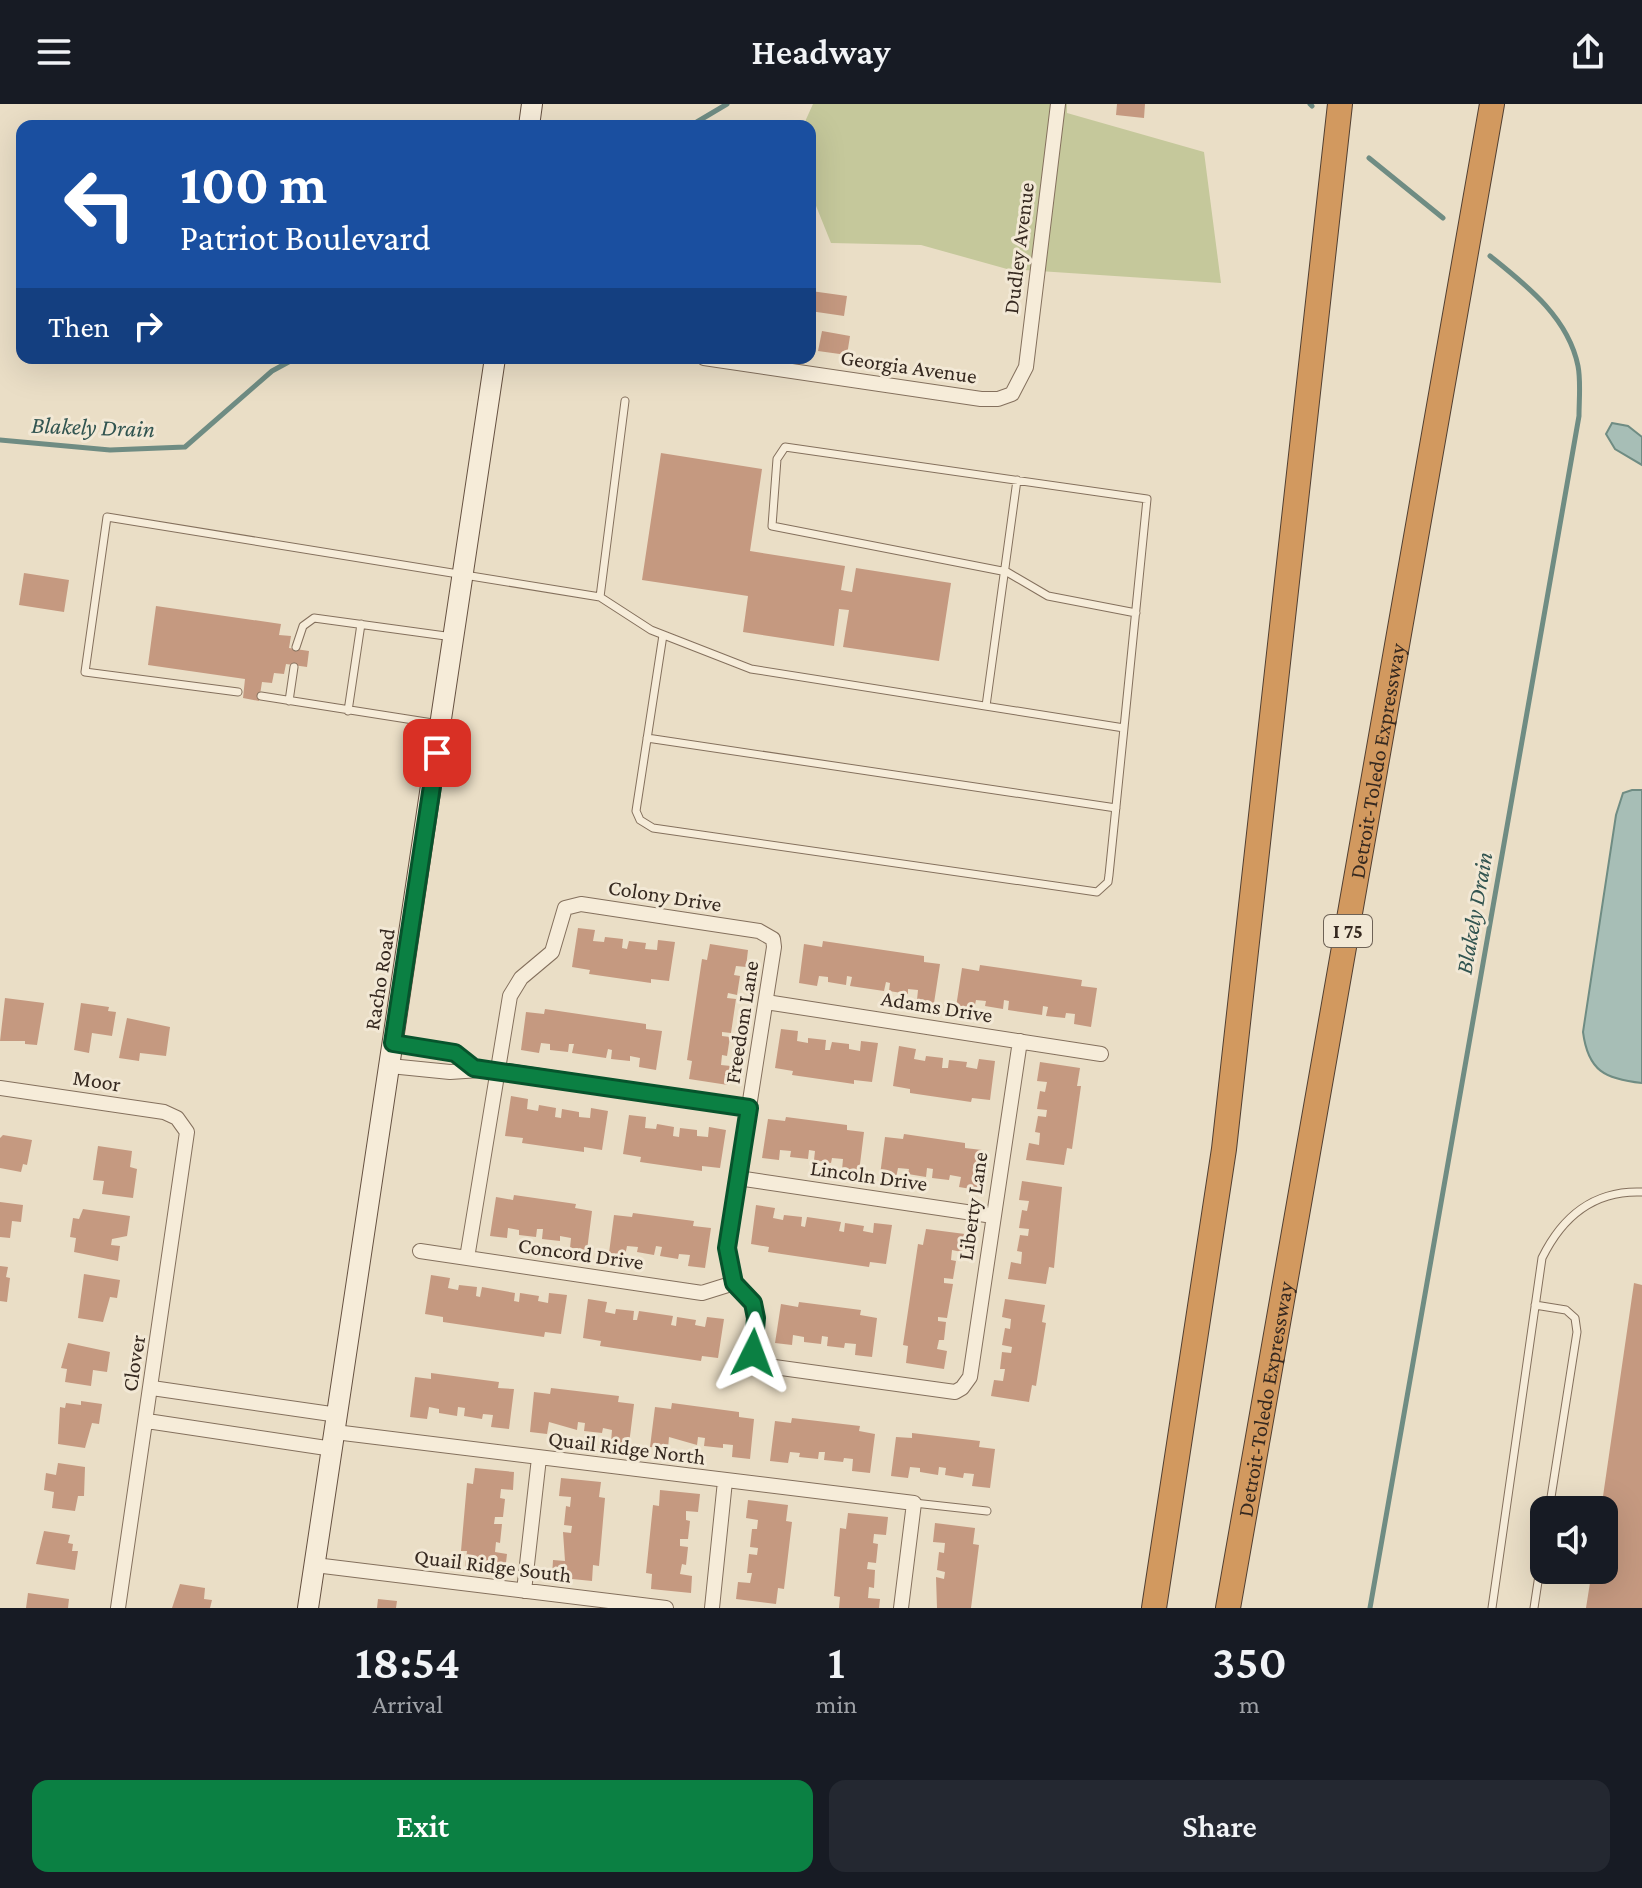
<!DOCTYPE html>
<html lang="en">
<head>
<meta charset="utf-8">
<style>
  body { margin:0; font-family:"Crimson Pro",serif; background:#242831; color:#f1f3f6; height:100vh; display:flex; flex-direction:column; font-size:30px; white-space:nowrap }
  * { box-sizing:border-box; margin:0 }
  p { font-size:26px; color:#9ea1a6 }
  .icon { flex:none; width:44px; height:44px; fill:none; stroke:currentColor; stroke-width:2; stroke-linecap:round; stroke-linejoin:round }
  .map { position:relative; height:1504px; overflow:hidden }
  .side { display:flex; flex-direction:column; background:#171b24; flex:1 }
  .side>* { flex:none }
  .guide { position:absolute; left:16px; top:16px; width:800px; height:244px; border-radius:16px; box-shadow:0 8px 32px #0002; background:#1a4fa0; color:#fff; overflow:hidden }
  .tools { position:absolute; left:1530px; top:1392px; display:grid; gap:16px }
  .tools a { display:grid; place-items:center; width:88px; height:88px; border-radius:16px; background:#171b24; box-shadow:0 8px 32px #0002; font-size:40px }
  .pin { position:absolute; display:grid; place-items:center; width:68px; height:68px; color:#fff; margin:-34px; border-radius:16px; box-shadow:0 4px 12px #0006 }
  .me { position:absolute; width:88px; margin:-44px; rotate:3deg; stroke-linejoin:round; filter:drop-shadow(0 0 6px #0008) }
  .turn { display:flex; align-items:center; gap:28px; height:168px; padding:0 32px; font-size:36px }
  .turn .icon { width:104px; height:104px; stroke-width:2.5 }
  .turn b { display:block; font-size:56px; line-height:68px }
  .then { display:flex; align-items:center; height:76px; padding:0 32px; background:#0003; gap:16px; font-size:30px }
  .eta { display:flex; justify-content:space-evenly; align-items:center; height:136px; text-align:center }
  .eta b { font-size:48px; font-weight:600; line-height:56px }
  .primary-button { display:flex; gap:16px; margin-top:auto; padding:16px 32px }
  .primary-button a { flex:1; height:92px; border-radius:16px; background:#0b8043; color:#fff; font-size:32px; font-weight:600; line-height:92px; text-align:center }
  .primary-button a+a { background:#242831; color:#f1f3f6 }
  header { display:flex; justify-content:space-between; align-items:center; height:104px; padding:0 32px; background:#171b24; font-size:36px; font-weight:600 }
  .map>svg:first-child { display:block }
  .green { fill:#c5c89b }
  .water { fill:#a7beb6; stroke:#6f8c83; stroke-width:2 }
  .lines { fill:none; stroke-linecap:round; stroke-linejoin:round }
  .stream { stroke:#6f8c83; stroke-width:5 }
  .building { fill:#c59980 }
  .lane-casing { stroke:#84705d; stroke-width:9 }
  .street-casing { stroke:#84705d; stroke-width:16 }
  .secondary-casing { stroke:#665141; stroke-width:22 }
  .highway-casing { stroke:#523f31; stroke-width:26 }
  .lane { stroke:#f6ecd9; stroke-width:7 }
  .street { stroke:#f6ecd9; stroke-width:14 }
  .secondary { stroke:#f6ecd9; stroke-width:20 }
  .highway { stroke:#d2995f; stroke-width:24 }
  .route-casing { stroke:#07532c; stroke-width:20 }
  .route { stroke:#0b8043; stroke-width:14 }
  .labels { text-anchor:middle; stroke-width:6; stroke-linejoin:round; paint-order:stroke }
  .shield { fill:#f2e8d5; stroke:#6e6256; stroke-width:2 }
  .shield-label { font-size:20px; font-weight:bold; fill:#362920 }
  .street-label { font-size:22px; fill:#362920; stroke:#f2e8d5 }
  .water-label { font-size:24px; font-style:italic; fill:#315450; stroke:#f2e8d5 }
</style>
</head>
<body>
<header><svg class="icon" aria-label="menu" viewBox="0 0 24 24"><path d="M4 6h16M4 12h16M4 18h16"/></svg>Headway<svg class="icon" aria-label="share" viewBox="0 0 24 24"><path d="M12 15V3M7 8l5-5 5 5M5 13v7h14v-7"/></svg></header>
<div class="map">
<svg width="1642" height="1504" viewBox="0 0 1642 1504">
  <rect width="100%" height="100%" fill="#eadec6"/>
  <path class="green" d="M813,0H1067V9L1204,48L1221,179L1007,165L921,141L831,139L810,87V22H803Z"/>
  <path class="water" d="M1612,319L1628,322L1642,333V361L1615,345L1606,330Z
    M1632,686H1642V979C1605,975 1588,967 1583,928L1616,711L1623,689Z"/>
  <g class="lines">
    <path class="stream" d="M1310,0L1312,2
      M690,22L727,0
      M1369,54L1443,114
      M0,336L110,346L185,343L272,267L296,254
      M1370,1504L1579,312C1579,296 1581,277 1578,262C1568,213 1526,181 1490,152"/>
  </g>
  <path class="building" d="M1117,0H1145L1144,14L1116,11Z
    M811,187L847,192L844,212L810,207Z
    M822,227L850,232L847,251L818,247Z
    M661,349L762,365L750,447L845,462L841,486L852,488L856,464L951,479L939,557L843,543L849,506L839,505L834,542L743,528L748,492L642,476Z
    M24,469L69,476L64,508L19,501Z
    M156,502L281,520L279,531L291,532L289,544L309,547L307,563L286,560L284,570L274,569L272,579L262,578L259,597L243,594L245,575L148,561Z
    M578,824L595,826L593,837L604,838L605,833L623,835L622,844L627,845L629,837L646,839L645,845L657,846L658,836L675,838L669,877L651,875V879L589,870L590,866L572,863Z
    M823,837L924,852V858L940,860L934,899L917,896L918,886L908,885V890L889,887L890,879L886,878L884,887L850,882L852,873L847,872L846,881L828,878V873L819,872L817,882L799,879L804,840L822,843Z
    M710,840L748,846L746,863L736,862L734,871L740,872L737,891L728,889L727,894L736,895L731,929L722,928V932L730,933L727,952L722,951L721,961L731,962L728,981L689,975L692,957L687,956L702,855L707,856Z
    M980,861L1082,876L1081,882L1097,884L1091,923L1074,920L1075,910L1066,909L1065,914L1046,912L1048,903L1043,902L1042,911L1008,906L1009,897L1004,896L1003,905L985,902L986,897L976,896L974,906L956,903L962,864L979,867Z
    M5,894L44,899L37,941L25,940V937H0Z
    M81,899L109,903L108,907L116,908L112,932L92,929L89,949L74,946Z
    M545,905L646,920V925L662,927L656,966L639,963L640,954L630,952V957L611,955L612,946L608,945L606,954L572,949L574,940H569L568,948L550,946V940L541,939L539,949L521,946L526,908L544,910Z
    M127,914L170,923L166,952L140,949L139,957L119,954Z
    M781,925L798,927L797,937L808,939V934L826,936L825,946H830L832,938L849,940V945L860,947L861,937L878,939L872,978L854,976V980L792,971L793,967L775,964Z
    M899,942L916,945L914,955L925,957L926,952L943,954L942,964H948L949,956L967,958L966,963L977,965L979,955L995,957L990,996L972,994L971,998L910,989V985L893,982Z
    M1040,958L1080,964L1077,982H1081L1072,1045L1067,1044L1064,1061L1026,1056L1029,1039L1039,1041L1040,1029L1035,1028L1038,1012L1046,1013L1047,1006L1037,1005L1040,987L1045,988L1047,978L1037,977Z
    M511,992L528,995L527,1005L538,1007L539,1001L556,1004L555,1013L561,1014L562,1005L579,1008V1013L590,1014L591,1004L608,1007L602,1046L584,1043V1048L522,1039L523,1034L505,1032Z
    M629,1011L646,1013L645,1024L656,1025L657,1020L674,1023L673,1032L679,1033L680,1024L697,1026V1032L708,1033L709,1023L726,1026L720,1064L702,1062V1067L640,1058L641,1053L623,1050Z
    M786,1013L847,1021V1026L864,1028L859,1068L842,1066L843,1055L832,1054L831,1059L814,1056L815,1047L809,1046L808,1055L790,1053L791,1047L780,1046L779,1056L762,1054L768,1015L785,1017Z
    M904,1030L965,1039V1044L982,1046L977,1086L959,1083L961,1073L950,1071L949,1076L932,1074L933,1065L927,1064L926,1073L908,1070L909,1065L898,1064L896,1074L880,1071L885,1033L903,1035Z
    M3,1031L32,1036L27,1061L23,1060L21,1068L0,1064V1034Z
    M98,1042L132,1047L130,1063L137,1065L133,1094L102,1090L104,1077L93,1076Z
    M1022,1077L1062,1083L1054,1164L1049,1163L1046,1180L1008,1175L1011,1158L1021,1160L1022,1148L1017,1147L1020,1131L1028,1132L1029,1125L1019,1124L1022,1106L1027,1107L1029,1097L1019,1096Z
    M514,1091L576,1100L575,1104L592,1107L587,1146L570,1144L571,1134L560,1132V1137L542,1135L543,1125H537L536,1133L519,1131V1126L508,1124L507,1134L490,1132L496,1093L513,1096Z
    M0,1098L23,1101L21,1118L12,1117L10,1134L0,1133Z
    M756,1101L775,1104L773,1114L783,1116L784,1111L802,1113L801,1122L805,1123L807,1113L841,1118L839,1127L844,1128L845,1119L864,1122L863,1127L873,1129L874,1119L892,1121L886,1160L870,1158L869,1163L768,1148L769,1143L751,1140Z
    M83,1105L130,1112L127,1132L112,1135L111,1141L120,1142L118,1157L74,1148L76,1134L70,1133L73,1114L79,1115Z
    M633,1109L694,1117L693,1122L711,1124L705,1164L688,1162L690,1151L679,1150L678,1155L660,1152L662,1143L656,1142L654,1151L637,1148L638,1143L627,1142L625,1152L609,1149L614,1111L632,1113Z
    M926,1125L965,1130L962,1148L952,1146L951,1156L956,1157L953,1175L944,1174V1179L953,1180L947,1214L938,1213V1217L946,1218L944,1236H939L937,1245L947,1247L944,1265L906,1259L908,1242L903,1241L918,1140L923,1141Z
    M0,1162L8,1163L6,1173L10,1174L7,1198L0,1197Z
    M84,1170L120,1176L117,1194L110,1193L103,1218L78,1214Z
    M431,1171L450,1174L448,1184L458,1186L459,1181L477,1183L476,1192L480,1193L482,1183L515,1189L514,1197L519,1198L520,1189L539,1192L538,1197L548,1199L549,1189L567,1191L561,1230L545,1228L544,1233L443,1218V1213L425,1210Z
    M1634,1179L1642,1181V1504H1586L1592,1466H1604V1406H1601Z
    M588,1195L607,1198L605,1208L615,1210L616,1205L634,1207L633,1216H637L639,1207L673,1212L671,1221L676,1222L677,1213L696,1216L695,1221L705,1223L707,1213L724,1215L718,1254L702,1252L701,1257L600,1242L601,1237L583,1234Z
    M1005,1195L1045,1201L1042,1218L1046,1219L1036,1282L1032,1281L1029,1298L991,1292L994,1276L1003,1277L1005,1265H1000L1002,1248L1011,1249L1012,1243L1002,1241L1005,1224L1010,1225L1011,1215L1002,1213Z
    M799,1198L861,1206L860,1211L877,1214L872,1253L855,1251L856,1240L845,1239L844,1244L827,1242L828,1233L822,1232L821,1240L804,1238V1233L793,1231L792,1241L775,1239L781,1200L798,1203Z
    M68,1239L110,1248L107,1268L93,1266L91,1282L65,1278L67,1265L61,1264Z
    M431,1269L499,1278L498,1284L514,1285L509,1325L491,1323L493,1311L483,1310L482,1315L464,1312L465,1304L458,1303L457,1312L439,1309V1305L429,1303L427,1315L410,1313L415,1273L431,1275Z
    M551,1284L619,1292L618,1298L634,1300L629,1340L611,1338L612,1326L603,1324L602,1329L584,1327L585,1319L578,1318L577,1326L549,1318L547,1330L530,1328L534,1288L550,1290Z
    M81,1297L102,1300L99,1320L92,1319L85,1344L58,1340L60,1303L65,1304L66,1299L81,1301Z
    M672,1299L739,1308V1313L754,1315L750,1355L732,1353L733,1341L723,1340V1344L704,1342L705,1334L698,1333L697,1341L669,1333L668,1345L650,1343L655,1303L671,1305Z
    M792,1314L860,1322L859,1327L875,1330L870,1369L852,1367L853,1355L844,1354L843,1358L824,1356L825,1348H819L818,1355L799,1353L800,1349L790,1348L788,1359L770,1357L775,1317L791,1319Z
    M912,1329L980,1337L979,1343L995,1345L990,1384L972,1382L974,1370L964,1369L963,1374L945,1371L946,1364L939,1363L938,1371L920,1368V1364L910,1363L908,1374L891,1372L896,1333L912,1334Z
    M58,1359L85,1363L84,1392H78L75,1407L52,1404L54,1388L44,1386L46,1369L56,1371Z
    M475,1364L514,1368L513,1386L501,1385L500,1394L505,1395L503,1413H495L494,1420H502L500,1439L496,1438L495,1448L507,1450L505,1467L465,1463L467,1447H461L467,1379L473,1380Z
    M561,1374L601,1378L599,1393L605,1394L599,1462L593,1461L592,1477L552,1473L553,1456L565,1457L563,1428L571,1429L572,1422L564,1421L566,1402L570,1403L571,1393L559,1392Z
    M660,1386L700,1390L698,1408L686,1407V1416L690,1417L688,1435H680V1442L688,1443L686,1461L682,1460L680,1470L692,1472L691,1489L651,1485L652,1470L646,1469L653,1401L659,1402Z
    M748,1396L788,1401L786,1417L792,1418L784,1485L778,1484L776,1500L736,1495L738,1478L750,1479L752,1469H747L749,1450L757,1451L758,1444L750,1443L752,1425H757L758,1416L746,1414Z
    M848,1409L888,1413L886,1431L874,1430L873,1439L878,1440L876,1459L868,1458L867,1465L875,1466L874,1484L869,1483L868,1494L880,1495L879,1504H839L840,1493L834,1492L840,1424L846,1425Z
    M935,1419L975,1424L973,1440L979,1441L971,1504H937L936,1473L944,1475L945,1468L937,1466L939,1448L944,1449L945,1439L933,1438Z
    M44,1427L70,1431L68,1439L73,1440L72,1447H78L75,1466L36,1460Z
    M180,1480L205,1484L204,1495L212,1496L210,1504H172Z
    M28,1489L69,1495L68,1504H26Z
    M378,1495L397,1497L396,1504H377Z"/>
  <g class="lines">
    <defs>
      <path id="lane" d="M600,493L651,526L751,565L1124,624L1147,395L785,343L777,355L772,422L1007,468L1048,492L1136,509
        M663,531L636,707L640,716L653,724L1097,788L1108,778L1109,771L1124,624
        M296,543L303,522L314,514L453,533
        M238,588L85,568L107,413L600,493L625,297
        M261,592L439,620
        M289,597L294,563
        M986,602L1017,376
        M348,607L361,520
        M647,634L1116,704
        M1535,1201L1566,1206L1575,1214L1577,1228L1549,1406
        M914,1399L987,1407
        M1492,1504L1542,1154C1562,1113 1594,1086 1642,1088
        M1534,1504L1544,1438"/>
      <path id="street" d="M704,254L981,295H998L1012,290L1026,263L1058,0
        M766,898L1101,950
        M393,939L455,949L474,964
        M390,962L450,968L495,965L749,1004
        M0,984L164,1008L177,1014L187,1028L118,1504
        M738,1074L993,1112
        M420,1147L702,1189L734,1179
        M467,1154L510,892L521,874L552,848L565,804L581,800L759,827L773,835L774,843L727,1144L734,1179L753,1199L756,1214L753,1249L767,1262L955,1288L962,1284L970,1273L1020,937
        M152,1284L338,1311
        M147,1317L333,1345
        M335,1328L914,1399L901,1504
        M315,1461L666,1504
        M524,1487L539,1354
        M712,1504L725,1377"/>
      <path id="secondary" d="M529,22L532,0
        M308,1504L495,254"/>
      <g id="highway">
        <path d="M1154,1504L1224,1045L1340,0"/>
        <path id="s1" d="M1228,1504L1492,0"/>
      </g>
    </defs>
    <use href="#lane" class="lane-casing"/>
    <use href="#street" class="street-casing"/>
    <use href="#secondary" class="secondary-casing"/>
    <use href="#highway" class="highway-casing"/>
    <use href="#lane" class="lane"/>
    <use href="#street" class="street"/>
    <use href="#secondary" class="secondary"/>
    <use href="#highway" class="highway"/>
  </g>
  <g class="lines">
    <defs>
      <path id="route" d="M437,649L393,939L455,949L474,964L749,1004L727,1144L734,1179L753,1199L756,1214L753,1249"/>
    </defs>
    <use href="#route" class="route-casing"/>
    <use href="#route" class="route"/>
  </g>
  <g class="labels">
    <rect class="shield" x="1324" y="811" width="48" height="32" rx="6"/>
    <g class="shield-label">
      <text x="1348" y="834">I 75</text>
    </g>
    <g class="street-label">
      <text transform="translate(1018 144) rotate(-83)" y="8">Dudley Avenue</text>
      <text transform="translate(909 262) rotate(8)" y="8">Georgia Avenue</text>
      <text dy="8" stroke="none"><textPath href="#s1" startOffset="860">Detroit-Toledo Expressway</textPath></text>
      <text transform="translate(665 791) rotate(9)" y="8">Colony Drive</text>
      <text transform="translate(379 875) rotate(-81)" y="8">Racho Road</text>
      <text transform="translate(937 902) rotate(9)" y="8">Adams Drive</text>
      <text transform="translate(741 918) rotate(-81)" y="8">Freedom Lane</text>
      <text transform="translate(97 976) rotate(9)" y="8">Moor</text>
      <text transform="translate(869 1071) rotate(8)" y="8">Lincoln Drive</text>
      <text transform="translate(972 1102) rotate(-82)" y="8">Liberty Lane</text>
      <text transform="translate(581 1149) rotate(8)" y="8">Concord Drive</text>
      <text transform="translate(133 1259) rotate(-81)" y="8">Clover</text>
      <text dy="8" stroke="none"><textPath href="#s1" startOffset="212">Detroit-Toledo Expressway</textPath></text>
      <text transform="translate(627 1343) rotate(7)" y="8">Quail Ridge North</text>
      <text transform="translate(493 1461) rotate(7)" y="8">Quail Ridge South</text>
    </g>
    <g class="water-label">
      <text transform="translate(93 323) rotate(2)" y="8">Blakely Drain</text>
      <text transform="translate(1474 809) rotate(-80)" y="8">Blakely Drain</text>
    </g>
  </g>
</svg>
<div class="tools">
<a><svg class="icon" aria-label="sound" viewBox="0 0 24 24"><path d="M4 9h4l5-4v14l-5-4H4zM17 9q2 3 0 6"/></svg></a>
</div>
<div class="pin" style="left:437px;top:649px;background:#d93025"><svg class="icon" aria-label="arrive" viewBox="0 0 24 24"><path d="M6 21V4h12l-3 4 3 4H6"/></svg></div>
<svg class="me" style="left:753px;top:1249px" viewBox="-20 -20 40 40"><path d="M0-17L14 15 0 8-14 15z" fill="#0b8043" stroke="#fff" stroke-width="4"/></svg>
<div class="guide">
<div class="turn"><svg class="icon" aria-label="left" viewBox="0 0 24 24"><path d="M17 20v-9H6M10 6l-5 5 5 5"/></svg><div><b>100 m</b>Patriot Boulevard</div></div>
<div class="then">Then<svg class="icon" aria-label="right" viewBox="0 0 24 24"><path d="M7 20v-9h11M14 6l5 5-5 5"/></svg></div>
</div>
</div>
<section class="side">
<div class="eta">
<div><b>18:54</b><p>Arrival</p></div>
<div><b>1</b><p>min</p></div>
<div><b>350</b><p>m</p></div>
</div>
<div class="primary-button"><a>Exit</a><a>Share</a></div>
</section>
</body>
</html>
